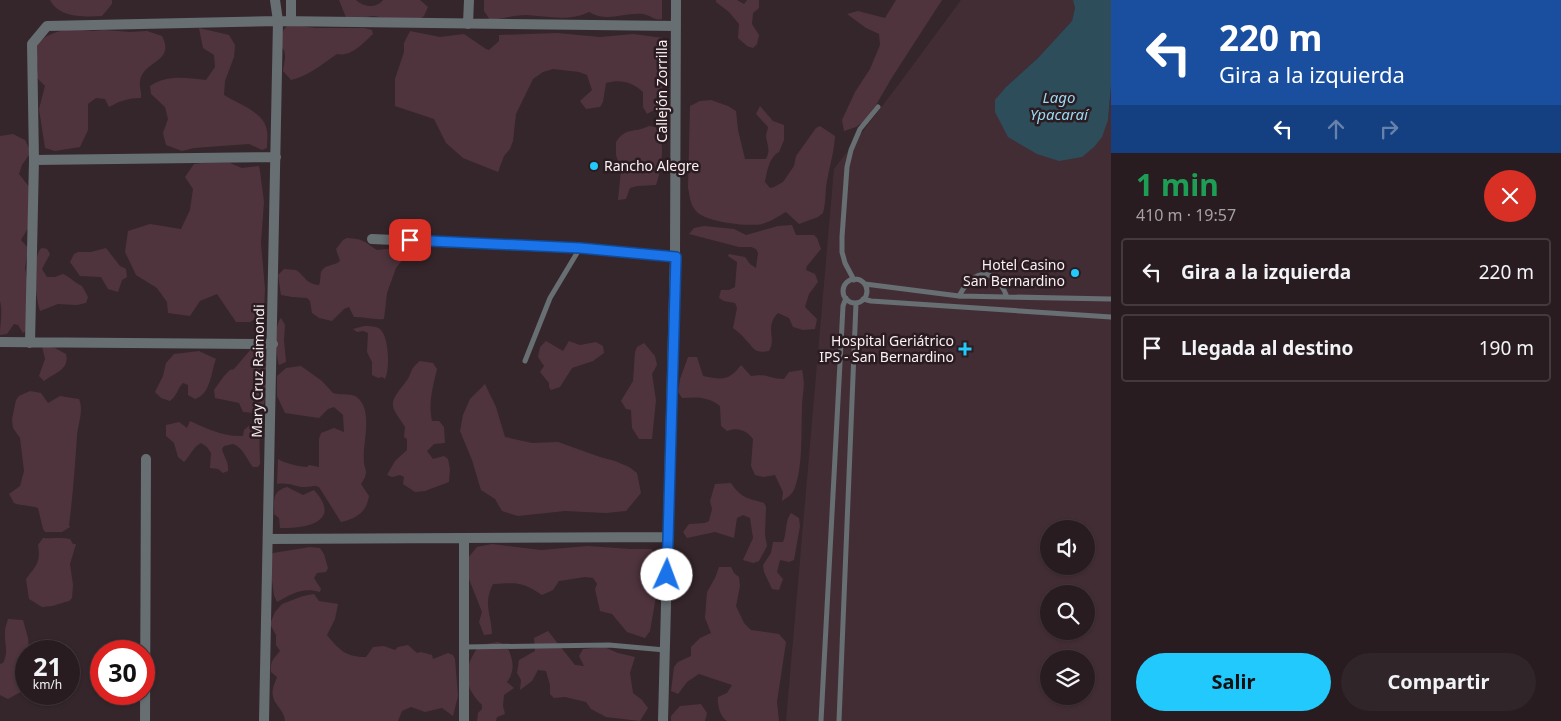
<!DOCTYPE html>
<html lang="es">
<head>
<meta charset="utf-8">
<style>
  body { margin:0; font-family:"Noto Sans",sans-serif; background:#302529; color:#f1f3f6; height:100vh; display:flex; flex-direction:column; font-size:19px; white-space:nowrap }
  * { box-sizing:border-box; margin:0 }
  p { font-size:16px; color:#a5a1a5 }
  .icon { flex:none; width:28px; height:28px; fill:none; stroke:currentColor; stroke-width:2; stroke-linecap:round; stroke-linejoin:round }
  .map { position:relative; flex:1; overflow:hidden }
  .drawer { display:flex; flex-direction:column; background:#281c20; width:450px }
  .drawer>* { flex:none }
  .banner { background:#1a4fa0; color:#fff; overflow:hidden }
  .fabs { position:absolute; left:1040px; top:520px; display:grid; gap:10px }
  .fabs a { display:grid; place-items:center; width:55px; height:55px; border-radius:50%; background:#281c20; box-shadow:0 1px 4px #0004,0 0 0 1px #443a3e; font-size:25px }
  .speed { position:absolute; left:15px; top:640px; display:flex; gap:10px; font-size:25px; font-weight:700; text-align:center }
  .speed>* { display:grid; place-content:center; width:65px; height:65px; border-radius:50%; background:#281c20; box-shadow:0 1px 4px #0004,0 0 0 1px #443a3e; line-height:1 }
  .speed small { font-size:12px; font-weight:400 }
  .speed .limit { border:8px solid #d22; background:#fff; color:#111 }
  .pin { position:absolute; display:grid; place-items:center; width:42px; height:42px; color:#fff; margin:-21px; border-radius:10px; box-shadow:0 2px 8px #0006 }
  .me { position:absolute; width:55px; margin:-28px; rotate:2deg; stroke-linejoin:round; filter:drop-shadow(0 0 4px #0008) }
  .turn { display:flex; align-items:center; gap:18px; height:105px; padding:0 25px; font-size:22px }
  .turn .icon { width:65px; height:65px; stroke-width:2.5 }
  .turn b { display:block; font-size:35px; line-height:42px }
  .lanes { display:flex; align-items:center; height:48px; padding:0 25px; background:#0003; justify-content:center; gap:25px; direction:ltr }
  .lanes .off { opacity:.35 }
  .round { display:grid; place-items:center; flex:none; width:52px; height:52px; border-radius:26px; background:#302529 }
  .overview { display:flex; align-items:center; justify-content:space-between; height:85px; padding:0 25px }
  h1 { font-size:30px; font-weight:700; line-height:38px; color:#1e9e55 }
  .action { display:flex; gap:10px; margin-top:auto; padding:10px 25px }
  .action a { flex:1; height:58px; border-radius:30px; background:#22c9fd; color:#111; font-size:20px; font-weight:700; line-height:58px; text-align:center }
  .action a+a { background:#302529; color:#f1f3f6 }
  ul { padding:0; list-style:none }
  li { display:flex; align-items:center; gap:15px; height:68px; margin:0 10px 8px; padding:0 15px; border:2px solid #443a3e; border-radius:5px }
  li div { flex:1 }
  li b { display:block; font-size:19px }
  li em { font-style:normal }
  main { display:flex; flex:1; min-height:0 }
  .map>svg:first-child { display:block }
  .built { fill:#432d35; fill-rule:evenodd }
  .green { fill:#4f343e }
  .water { fill:#2d4d5b }
  .lines { fill:none; stroke-linecap:round; stroke-linejoin:round }
  .lane { stroke:#676f72; stroke-width:5 }
  .street { stroke:#676f72; stroke-width:10 }
  .route-casing { stroke:#114b97; stroke-width:12 }
  .route { stroke:#1a73e8; stroke-width:9 }
  .poi-dot { fill:#22c9fd; stroke:#2a1c21; stroke-width:2 }
  .labels { text-anchor:middle; stroke-width:5; stroke-linejoin:round; paint-order:stroke }
  .street-label { font-size:14px; fill:#faf0f3; stroke:#2a1c21 }
  .poi-label { font-size:14px; fill:#faf0f3; stroke:#2a1c21; text-anchor:end }
  .water-label { font-size:15px; font-style:italic; fill:#99d9f3; stroke:#2a1c21 }
</style>
</head>
<body>
<main>
<div class="map">
<svg width="1111" height="721" viewBox="0 0 1111 721">
  <rect width="100%" height="100%" fill="#35262b"/>
  <path class="built" d="M961,0H1073L1075,8L1072,21L1038,58L1006,87L1108,120L1111,86V721H786L834,169L902,80ZM1049,529H1086V566H1049ZM1049,594H1086V631H1049ZM1049,659H1086V696H1049Z"/>
  <path class="green" d="M50,0H112V4L102,16C85,17 59,18 50,0Z
    M339,0H356C363,7 376,9 383,0H420L428,7L424,16L421,18L399,20L373,16L347,20Z
    M484,0H662V19C655,21 650,15 643,14C624,12 607,23 589,12C569,22 547,16 526,15C514,15 502,19 490,20L484,11Z
    M716,0H737L744,4L747,0H759V8L753,13L752,24L759,35L757,44L753,48L747,46L738,38L739,24L729,12L716,2Z
    M896,0H942L891,79L876,105L864,121L856,127L844,131L842,120L855,92L870,69L880,45L879,34L866,28L847,14L858,11L885,18Z
    M296,25L315,28H364L372,30L373,34C363,43 352,57 337,54C321,65 310,75 291,80L283,71C284,62 288,53 281,46C281,39 281,31 287,26Z
    M199,28L229,35L235,45L234,57L225,81L224,95C238,104 265,112 267,131C268,136 267,142 267,148L262,150L249,144L194,148L182,151L166,145L163,133L168,119L165,107L151,94L150,86C168,74 186,78 206,80L215,67L214,55L203,48Z
    M71,29L93,31L104,30L130,32L147,31L162,36C176,63 142,60 140,82C139,87 142,92 141,98C128,98 120,101 109,107L105,99L96,98L88,104V130L80,147L55,151L45,148L39,109L45,86L36,77C39,68 37,63 36,54C34,37 57,31 71,29Z
    M410,31L440,37L464,34L486,49L489,50L499,41V35L557,33L600,37L633,34L663,38L666,52L662,82V96L658,108L647,114L643,107V92C632,82 621,79 606,83L603,102L600,107L586,109L580,101L592,90L587,75L579,72L553,69L543,72L533,79L516,114L513,141L510,149L504,156L498,172L463,158L446,143L434,119L395,106V79L404,52V43Z
    M711,100L728,106L736,111L738,130L745,159H766C771,150 767,145 766,136C766,133 768,130 768,127L756,114L760,106L773,121L784,125V140L779,152C769,157 767,172 765,182L770,188L774,187L783,182L794,166L796,156L816,128L820,126L835,136C834,153 830,164 827,181C825,192 826,202 823,213L818,217L799,224L786,212C779,216 770,222 762,224C748,227 709,222 698,213C690,206 690,197 688,188L690,106L700,101Z
    M649,126L655,127C667,139 661,171 656,185L637,186L630,188L626,199L618,200L621,170L616,155V142C627,126 633,134 649,126Z
    M13,134L25,140L31,152L22,165L19,174L31,189L28,228L21,240L28,248L25,268L28,286L26,331L23,333L18,325L14,324L7,334L0,335C0,323 3,313 0,301V136Z
    M202,163H230L242,168L259,166L260,171L264,202L261,243L265,289L264,313L250,322H236L217,294L200,301L190,316L168,313L167,302L157,288L136,275L125,252L128,231L150,224L181,229L190,210L193,189L185,177L194,164Z
    M792,225L796,235H814L817,238L821,249L807,266L806,270L815,274L818,282L809,294L805,307L817,319L815,329L803,330L793,327L789,318L778,313C764,327 777,339 769,351C754,354 754,348 745,339C742,335 737,331 733,328L737,308L735,303L724,301L719,298L721,290H729L735,287L737,262L728,256L729,254L745,257L750,264L756,268L758,253L756,249L751,247H739L689,234L694,228L704,226L734,229L746,235L778,226Z
    M347,238C365,239 364,242 377,250L396,248L407,254L396,268L387,293L384,319C373,320 365,317 354,317L349,307L344,309L332,321L319,318L312,313L310,301L307,298L292,297L281,295L278,275L284,269L296,270C305,276 306,284 319,285C321,280 320,276 321,272C325,264 335,266 340,261L336,249L343,240Z
    M43,248L47,249L50,254L42,269L47,277H55L63,274C70,277 75,283 82,286L88,297L86,303L77,305L58,304L40,311C35,295 32,263 40,249Z
    M106,248L120,266L126,269L127,277L122,280L118,292L108,289L101,277L80,276L70,262L74,254L78,252H91Z
    M281,318L285,325L284,340L286,362L279,365C276,355 273,327 281,318Z
    M364,326C369,326 376,326 380,329C389,336 390,370 385,379L382,377L378,378L372,375V362L367,352L368,333L363,331L357,332L353,329Z
    M546,341L563,351L569,341L580,345L596,342L603,346L604,353L593,361L572,368L560,387L551,390L549,387V383L540,372L544,366L538,357L540,347Z
    M644,343L655,356L657,365L652,374L656,400L652,439H639L632,428L631,410L626,409L621,401L633,381L635,352L637,347Z
    M42,346L55,348L66,354C70,370 54,373 44,381L39,376L45,359Z
    M251,349L262,351C274,372 266,388 263,410L254,413L243,412L239,403L215,398L214,390L224,376L230,370L234,369Z
    M199,351L216,359C211,372 211,394 195,399L188,395V385L183,383C177,389 177,396 170,401L161,398L155,392L163,376L166,363L174,354Z
    M688,357H697L703,376C722,380 729,381 741,365L751,376C767,373 769,379 784,379L789,372L802,370C806,388 802,392 802,409C801,431 803,466 795,487C793,494 788,497 782,501L783,492L775,475L763,477L755,475L751,466L753,439C746,430 738,427 727,431L721,426L720,406C709,397 697,397 682,398L678,392L680,379Z
    M420,361L433,363L437,369C433,386 428,403 432,421H439L444,427L445,443L434,444L427,451L433,459L444,456L448,459L450,469L449,482L425,491L415,492L403,484L404,477L400,475L392,477L387,475L395,461L407,450V439L404,437L405,427C392,406 386,406 405,383C412,375 409,369 420,361Z
    M301,366L322,381L333,393C341,396 353,392 359,399C373,414 362,444 364,462C364,466 366,469 366,473C365,478 363,481 361,484L369,496C366,513 357,518 341,522L319,487C313,485 312,487 306,487C297,488 290,482 277,484L278,459C284,463 300,467 307,467L309,465L319,467V439L321,433L334,428L344,432L343,415L334,407L328,409L319,418L285,413L277,396V376L286,368Z
    M485,384L496,407L505,437L532,443L558,442L600,457L615,461L629,467L637,473L641,493L626,511L606,513L565,511L518,516L502,511L495,499L481,490L472,460L460,431L463,415L470,399Z
    M30,391L41,393L48,403L60,396L79,399C84,410 78,424 77,436C75,466 73,495 69,525L70,527L62,532H45L43,529L38,508C30,505 22,506 14,503L9,494L20,486L24,471L20,438L13,428L12,419L16,400L19,396Z
    M190,421C207,429 224,437 243,436L244,430L251,424L259,425L260,464L258,467H253C246,459 244,448 233,444L224,446L222,449C224,457 229,462 228,471L223,473L218,469L210,468L211,453L207,447L201,443C193,447 190,456 184,462L178,457L174,443L166,436V425L179,422L187,428Z
    M731,483C741,498 747,498 764,503L766,507L765,535L767,546L759,561L753,563L743,560L753,538L750,518L743,515L737,518L734,538L715,532L687,538L683,532L689,524L705,523L709,521L712,509L710,501L715,484Z
    M287,487L303,495L314,490C343,522 306,529 280,528L279,518L274,514C275,500 271,492 287,487Z
    M791,513L799,518L800,526L794,560L789,562L780,560L777,572L783,579L779,590L772,589L764,572L763,565L771,553L773,542H783C787,533 785,520 791,513Z
    M43,538C52,539 61,537 70,539L73,544H76L70,564L73,585L72,598L69,601L52,606L42,607L29,599L26,579C36,565 41,563 38,545Z
    M492,544L541,550L588,546L630,549H652L655,559L658,585L650,631L645,638L627,632L612,614L600,611L595,589L597,584L593,578L585,577L559,581L553,590L542,595C521,581 517,583 493,584C483,604 491,613 492,634L484,635L479,622L482,612L469,579L468,558L477,547Z
    M310,547L320,548L324,554L328,568L326,572L317,573L314,578L321,589L320,592C302,587 292,594 277,602L274,595L269,558L273,553Z
    M719,567H731L734,573L739,577L740,586L736,606L744,623L751,630L779,634L786,642L777,702L779,721H727C720,717 717,704 718,697L727,693L732,685L699,674L687,682L678,694L671,691L674,667L678,662L691,656V647L700,638L711,633L705,618L707,592L715,578Z
    M314,594L319,601L338,604L335,619L327,635C339,650 346,657 366,657L373,647L384,646L395,650L398,647L408,645L417,653L421,652L432,655L433,659L448,653L453,655L455,659L458,696L453,716L442,708L425,712L411,707L402,711L398,721H285C284,709 274,705 273,696C271,690 275,683 277,677L271,672C270,662 273,659 280,651L276,645V635L270,624L275,612L282,604L303,596Z
    M8,619L23,620L28,638L29,651H26V689L8,699L0,695V664L3,663C9,652 4,643 5,631C5,627 7,623 8,619Z
    M548,631L575,665L584,666L579,656L583,649L604,647L618,653L635,657L630,673L633,693L642,700L648,708L640,721L606,717L591,709L586,702L565,697L554,698L550,694V685L546,671L538,670L532,681L520,690L521,680L517,673L519,660L535,651L534,638Z
    M498,642L506,645C513,657 516,670 507,682L514,688L504,695L503,706L505,714L497,717L496,721H477L478,713L482,709V705C462,685 463,669 479,645Z
    M701,704L707,713L705,721H671V716L680,706Z"/>
  <path class="water" d="M1073,0H1111V86L1108,120L1102,137L1094,147L1082,157L1059,161L1037,154L1008,137L995,112V100L1006,87L1038,58L1072,21L1075,8Z"/>
  <g class="lines">
    <path class="lane" d="M843 291a12 12 0 1 1 24 0a12 12 0 1 1-24 0Z
      M854,280L845,263L842,252V237L847,167L851,150L860,129L878,107
      M865,284L959,296L1111,299
      M959,296C962,291 966,283 971,280C989,266 1001,281 1007,297
      M863,299L871,301L1111,317
      M525,361L550,298L580,248
      M464,647L609,645L665,650
      M821,721L843,306L846,298
      M839,721L856,303"/>
    <path class="street" d="M291,21V0
      M468,24L469,0
      M34,160L276,157
      M372,239L580,248L675,257
      M0,342L273,344
      M30,343L34,160L32,44L47,26L278,21L676,26
      M464,538V721
      M268,539L668,537
      M145,721L146,459
      M264,721L278,21L275,0
      M663,721L675,257L676,0"/>
  </g>
  <g class="lines">
    <defs>
      <path id="route" d="M410,240L580,248L676,257L667,575"/>
    </defs>
    <use href="#route" class="route-casing"/>
    <use href="#route" class="route"/>
  </g>
  <g class="poi-dot">
    <circle cx="594" cy="166" r="5"/>
    <circle cx="1075" cy="273" r="5"/>
    <path d="M962.5 341.5h5v5h5v5h-5v5h-5v-5h-5v-5h5z"/>
  </g>
  <g class="labels">
    <g class="street-label">
      <text transform="translate(662 91) rotate(-90)" y="5">Callejón Zorrilla</text>
      <text transform="translate(258 371) rotate(-89)" y="5">Mary Cruz Raimondi</text>
    </g>
    <g class="poi-label">
      <text x="604" y="171" text-anchor="start">Rancho Alegre</text>
      <text x="1065" y="270">Hotel Casino<tspan x="1065" dy="16">San Bernardino</tspan></text>
      <text x="954" y="346">Hospital Geriátrico<tspan x="954" dy="16">IPS - San Bernardino</tspan></text>
    </g>
    <g class="water-label">
      <text x="1059" y="103">Lago<tspan x="1059" dy="17">Ypacaraí</tspan></text>
    </g>
  </g>
</svg>
<div class="fabs">
<a><svg class="icon" aria-label="sound" viewBox="0 0 24 24"><path d="M4 9h4l5-4v14l-5-4H4zM17 9q2 3 0 6"/></svg></a>
<a><svg class="icon" aria-label="search" viewBox="0 0 24 24"><circle cx="10" cy="10" r="6"/><path d="M15 15l6 6"/></svg></a>
<a><svg class="icon" aria-label="layers" viewBox="0 0 24 24"><path d="M12 4l9 5-9 5-9-5zM3 14l9 5 9-5"/></svg></a>
</div>
<div class="speed"><div>21<small>km/h</small></div><div class="limit">30</div></div>
<div class="pin" style="left:410px;top:240px;background:#d93025"><svg class="icon" aria-label="arrive" viewBox="0 0 24 24"><path d="M6 21V4h12l-3 4 3 4H6"/></svg></div>
<svg class="me" style="left:667px;top:575px" viewBox="-20 -20 40 40"><circle r="19" fill="#fff"/><path d="M0-13L10 11 0 6-10 11z" fill="#1a73e8"/></svg>
</div>
<section class="drawer">
<div class="banner">
<div class="turn"><svg class="icon" aria-label="left" viewBox="0 0 24 24"><path d="M17 20v-9H6M10 6l-5 5 5 5"/></svg><div><b>220 m</b>Gira a la izquierda</div></div>
<div class="lanes"><svg class="icon" aria-label="left" viewBox="0 0 24 24"><path d="M17 20v-9H6M10 6l-5 5 5 5"/></svg><svg class="icon off" aria-label="ahead" viewBox="0 0 24 24"><path d="M12 20V5M6 11l6-6 6 6"/></svg><svg class="icon off" aria-label="right" viewBox="0 0 24 24"><path d="M7 20v-9h11M14 6l5 5-5 5"/></svg></div>
</div>
<div class="overview"><div><h1>1 min</h1><p>410 m · 19:57</p></div><a class="round" style="background:#d93025;color:#fff"><svg class="icon" aria-label="close" viewBox="0 0 24 24"><path d="M6 6l12 12M18 6L6 18"/></svg></a></div>
<ul>
<li><svg class="icon" aria-label="left" viewBox="0 0 24 24"><path d="M17 20v-9H6M10 6l-5 5 5 5"/></svg><div><b>Gira a la izquierda</b></div><em>220 m</em></li>
<li><svg class="icon" aria-label="arrive" viewBox="0 0 24 24"><path d="M6 21V4h12l-3 4 3 4H6"/></svg><div><b>Llegada al destino</b></div><em>190 m</em></li>
</ul>
<div class="action"><a>Salir</a><a>Compartir</a></div>
</section>
</main>
</body>
</html>
